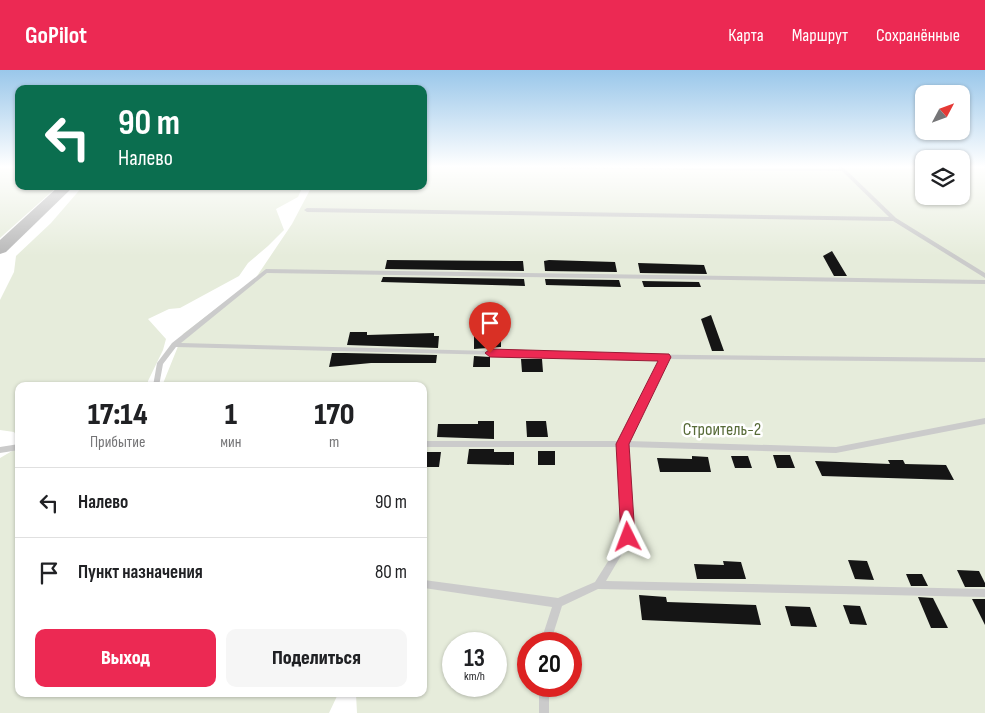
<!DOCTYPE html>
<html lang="ru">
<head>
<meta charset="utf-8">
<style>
  body { margin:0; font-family:"Sofia Sans Condensed",sans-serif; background:#f6f6f6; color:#202124; height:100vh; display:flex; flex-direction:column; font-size:19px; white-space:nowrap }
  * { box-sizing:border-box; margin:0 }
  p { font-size:16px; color:#757577 }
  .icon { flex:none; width:28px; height:28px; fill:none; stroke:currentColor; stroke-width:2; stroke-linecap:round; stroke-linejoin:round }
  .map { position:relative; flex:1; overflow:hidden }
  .drawer { position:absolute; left:15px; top:312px; width:412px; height:315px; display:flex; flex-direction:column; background:#fff; border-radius:10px; box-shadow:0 1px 4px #0004 }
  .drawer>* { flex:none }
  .top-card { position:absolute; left:15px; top:15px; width:412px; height:105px; border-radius:10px; box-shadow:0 1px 4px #0004; background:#0b6e4f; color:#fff; overflow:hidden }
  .needle { width:32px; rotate:49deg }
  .buttons { position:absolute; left:915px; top:15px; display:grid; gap:10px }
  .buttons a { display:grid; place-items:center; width:55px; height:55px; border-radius:10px; background:#fff; box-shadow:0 1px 4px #0004; font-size:25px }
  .speed { position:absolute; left:442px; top:562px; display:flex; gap:10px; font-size:25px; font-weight:700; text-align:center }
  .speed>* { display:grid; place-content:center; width:65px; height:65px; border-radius:50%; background:#fff; box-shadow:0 1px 4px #0004; line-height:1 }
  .speed small { font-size:12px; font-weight:400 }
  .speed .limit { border:8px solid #d22; background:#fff; color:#111 }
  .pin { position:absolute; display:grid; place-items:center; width:42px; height:42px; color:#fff; margin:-51px -21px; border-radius:50% 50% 50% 0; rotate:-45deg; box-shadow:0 0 5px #0007 }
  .pin .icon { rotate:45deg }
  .me { position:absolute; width:55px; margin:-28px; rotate:357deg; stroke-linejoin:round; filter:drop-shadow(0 0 4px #0008) }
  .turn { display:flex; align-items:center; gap:18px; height:105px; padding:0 20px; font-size:22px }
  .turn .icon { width:65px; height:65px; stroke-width:2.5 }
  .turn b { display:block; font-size:35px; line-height:42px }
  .eta { display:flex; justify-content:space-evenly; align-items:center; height:85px; text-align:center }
  .eta b { font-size:30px; font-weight:800; line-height:35px }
  .button { display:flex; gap:10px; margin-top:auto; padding:10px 20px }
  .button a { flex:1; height:58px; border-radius:10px; background:#ec2953; color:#fff; font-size:20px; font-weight:800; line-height:58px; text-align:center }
  .button a+a { background:#f6f6f6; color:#202124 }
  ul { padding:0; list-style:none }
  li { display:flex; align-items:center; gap:15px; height:70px; padding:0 20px; border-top:1px solid #e0e0e0 }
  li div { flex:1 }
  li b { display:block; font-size:19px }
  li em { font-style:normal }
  header { display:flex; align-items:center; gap:30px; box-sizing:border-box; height:70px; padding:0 25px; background:#ec2953; color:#fff }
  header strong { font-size:24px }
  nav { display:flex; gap:28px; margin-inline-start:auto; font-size:18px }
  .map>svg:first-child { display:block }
  .green { fill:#e6ecdb; fill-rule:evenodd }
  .building { fill:#151515 }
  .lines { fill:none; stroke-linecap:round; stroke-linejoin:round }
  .lane { fill:#cbcbcb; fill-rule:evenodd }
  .secondary { fill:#b8b8b8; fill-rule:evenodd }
  .route { fill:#ec2953; stroke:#991b36 }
  .labels { text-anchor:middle; stroke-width:5; stroke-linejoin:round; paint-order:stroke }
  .park-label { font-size:18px; fill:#586b39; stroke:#fff }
</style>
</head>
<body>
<header>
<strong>GoPilot</strong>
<nav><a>Карта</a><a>Маршрут</a><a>Сохранённые</a></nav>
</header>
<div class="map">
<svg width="985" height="643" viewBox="0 0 985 643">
  <rect width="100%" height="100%" fill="#fff"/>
  <path class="green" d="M0,96H19V116H58L0,168Z
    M424,96H924V126H961V96H985V643H357L356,624H424V316H162L183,264L255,209L292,154L312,116H424ZM454,574H496V616H454ZM529,574H571V616H529Z
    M83,116H303L298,127L276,139L284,160L268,176L248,193L239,206L180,238L169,239L148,249L166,269L163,280L148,311V316H19V369L14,362L0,360V230L14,202L16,186L51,153Z
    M19,377V624H338L329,643H0V388Z"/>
  <path class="building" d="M832,181L847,206H834L823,186Z
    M387,190L523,191L524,201L385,199Z
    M549,190L615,192L617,202L545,201L544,191Z
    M638,193L704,195L707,204L640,203Z
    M383,207L524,209L525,216L381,212Z
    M545,209L619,210L621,217L546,215Z
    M642,211L699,212L701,217H644Z
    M711,245L724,281H712L701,249Z
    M350,262H367V265L434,263V266H439L438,278L347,275Z
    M485,265H501V277L474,279V266Z
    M332,283H345L437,285L436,293H371L329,297Z
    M474,286L490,287V297H473Z
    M521,289H542L543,302H522Z
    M478,351H494V369L437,367L438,354H478Z
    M526,351H546L548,367H527Z
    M469,379H494V382H514V395L467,394Z
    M538,381H555V395H538Z
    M424,382H441L439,397H424Z
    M773,385H790L795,398H777Z
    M692,386L708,387L711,402H660L657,388L692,389Z
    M731,386H748L752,398H735Z
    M888,390H903L905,394L946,395L954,410L822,406L815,391L890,394Z
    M848,490L867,491L874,510L855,509Z
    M723,491L741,492L746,509H697L694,494L724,495Z
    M957,500L979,501L985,513V517H965Z
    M906,504H922L928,516H911Z
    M639,525L666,527L667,532L756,535L761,555L642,550Z
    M918,527L933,528L948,558H931Z
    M972,529H985V555Z
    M843,535L860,536L867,555L850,554Z
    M785,536L810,537L817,557L791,556Z"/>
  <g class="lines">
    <path class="lane" d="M424,96L839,99L838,96H842L896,148L985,203V208L893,151L307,142L304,140L307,138L889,147L842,101L424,98Z
      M266,199L985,210V214L267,203L181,273L609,284L985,288V292L667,289L628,371L836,377L985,348V354L836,383L627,377L632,467L606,511L985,519V527L598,519L562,536L550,574H540L552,537L424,518V510L558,528L595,512L624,466L619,377H424V371H621L661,289L176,277L163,294L159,316H153L157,293L172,273Z
      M19,374V380L0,383V377Z
      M539,616H549V643H539Z"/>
    <path class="secondary" d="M59,116H74L6,182L0,184V170Z"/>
  </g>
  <linearGradient id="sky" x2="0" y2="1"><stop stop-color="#9ac7ea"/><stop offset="0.52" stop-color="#fff"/><stop offset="1" stop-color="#fff" stop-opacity="0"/></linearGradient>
  <rect width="985" height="186" fill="url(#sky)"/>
  <path class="route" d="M490,279L669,284L671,287L629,374L635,467L633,472L628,473L623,472L621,467L616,374L658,291L490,287L485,283Z"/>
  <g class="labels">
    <g class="park-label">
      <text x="722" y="365">Строитель-2</text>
    </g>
  </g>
</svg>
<div class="buttons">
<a><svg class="needle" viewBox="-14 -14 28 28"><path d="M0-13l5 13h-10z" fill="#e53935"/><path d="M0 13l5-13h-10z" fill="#757577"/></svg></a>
<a><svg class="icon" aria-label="layers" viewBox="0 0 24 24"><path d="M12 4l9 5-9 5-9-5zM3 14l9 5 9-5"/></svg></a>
</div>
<div class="speed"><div>13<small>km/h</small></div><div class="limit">20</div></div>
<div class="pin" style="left:490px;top:283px;background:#d93025"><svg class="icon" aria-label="arrive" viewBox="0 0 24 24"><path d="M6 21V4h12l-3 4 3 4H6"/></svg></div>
<svg class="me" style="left:628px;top:467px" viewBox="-20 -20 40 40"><path d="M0-17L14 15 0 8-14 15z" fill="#ec2953" stroke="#fff" stroke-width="4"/></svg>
<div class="top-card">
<div class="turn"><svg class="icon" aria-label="left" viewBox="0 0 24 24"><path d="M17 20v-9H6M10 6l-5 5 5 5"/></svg><div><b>90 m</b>Налево</div></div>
</div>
<section class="drawer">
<div class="eta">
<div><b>17:14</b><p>Прибытие</p></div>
<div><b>1</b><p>мин</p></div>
<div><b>170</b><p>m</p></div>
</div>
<ul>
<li><svg class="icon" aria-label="left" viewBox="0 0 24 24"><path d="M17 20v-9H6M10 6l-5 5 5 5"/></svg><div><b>Налево</b></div><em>90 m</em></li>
<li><svg class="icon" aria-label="arrive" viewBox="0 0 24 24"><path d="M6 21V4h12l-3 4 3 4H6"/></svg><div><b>Пункт назначения</b></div><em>80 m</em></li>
</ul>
<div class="button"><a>Выход</a><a>Поделиться</a></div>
</section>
</div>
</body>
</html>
